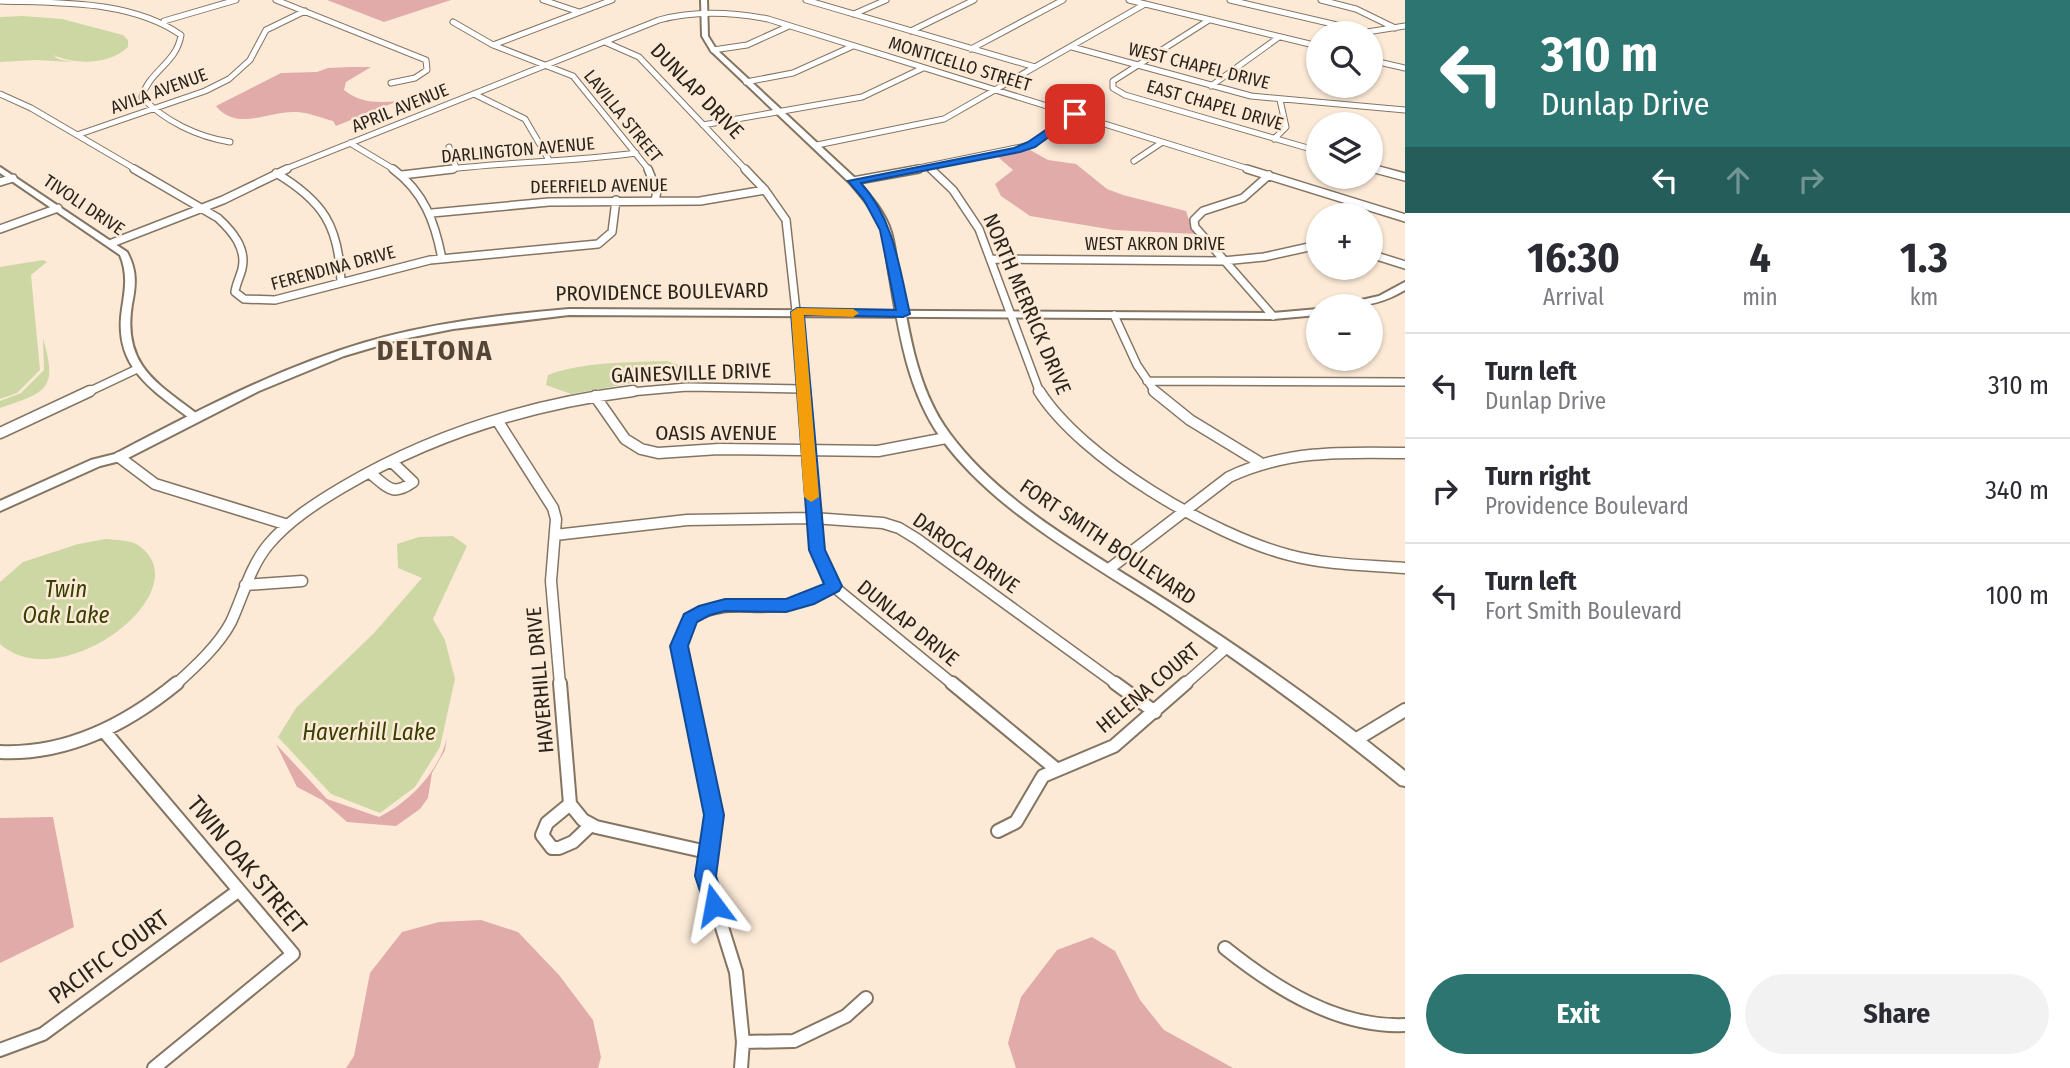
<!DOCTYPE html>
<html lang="en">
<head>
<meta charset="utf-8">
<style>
  body { margin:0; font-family:"Fira Sans Condensed",sans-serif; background:#f2f2f3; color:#2b2b33; height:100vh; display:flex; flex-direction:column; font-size:26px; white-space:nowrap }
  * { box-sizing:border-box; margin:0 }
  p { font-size:23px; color:#7c7c81 }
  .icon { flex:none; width:38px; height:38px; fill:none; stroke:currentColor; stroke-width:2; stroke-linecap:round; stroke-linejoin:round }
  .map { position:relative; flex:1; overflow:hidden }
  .side { display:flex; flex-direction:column; background:#fff; width:665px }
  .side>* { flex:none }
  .guide { background:#2d7570; color:#fff; overflow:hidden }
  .tools { position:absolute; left:1306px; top:21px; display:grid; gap:14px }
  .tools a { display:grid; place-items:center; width:77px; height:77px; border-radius:50%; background:#fff; box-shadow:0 2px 5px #0004; font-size:35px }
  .pin { position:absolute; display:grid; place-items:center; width:60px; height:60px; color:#fff; margin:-30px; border-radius:14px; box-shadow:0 4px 10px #0006 }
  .me { position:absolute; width:77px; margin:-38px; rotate:347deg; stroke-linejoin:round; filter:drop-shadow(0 0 5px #0008) }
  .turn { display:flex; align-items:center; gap:24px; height:147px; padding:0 21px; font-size:32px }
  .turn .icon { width:91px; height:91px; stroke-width:2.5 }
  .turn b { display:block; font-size:49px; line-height:60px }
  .lanes { display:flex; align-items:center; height:66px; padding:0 21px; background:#0003; justify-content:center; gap:35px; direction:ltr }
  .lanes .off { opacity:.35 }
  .eta { display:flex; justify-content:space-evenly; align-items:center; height:119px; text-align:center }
  .eta b { font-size:42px; font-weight:700; line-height:49px }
  .primary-button { display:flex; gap:14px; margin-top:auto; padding:14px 21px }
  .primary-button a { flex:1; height:80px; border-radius:42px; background:#2d7570; color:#fff; font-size:28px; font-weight:700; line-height:80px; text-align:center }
  .primary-button a+a { background:#f2f2f3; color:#2b2b33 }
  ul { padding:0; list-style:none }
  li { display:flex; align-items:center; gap:21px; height:105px; padding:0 21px; border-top:2px solid #e1e1e2 }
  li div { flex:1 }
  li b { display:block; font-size:26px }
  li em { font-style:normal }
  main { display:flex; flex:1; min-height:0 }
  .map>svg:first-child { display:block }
  .green { fill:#e0aba9 }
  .water { fill:#cdd7a4 }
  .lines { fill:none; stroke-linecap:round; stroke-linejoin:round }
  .minor-far3-casing { stroke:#847563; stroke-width:7 }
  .minor-far2-casing { stroke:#847563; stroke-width:10 }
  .minor-far1-casing { stroke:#847563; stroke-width:13 }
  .minor-casing { stroke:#847563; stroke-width:16 }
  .tertiary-casing { stroke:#847563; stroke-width:4 }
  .secondary-casing { stroke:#847563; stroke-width:4 }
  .minor-far3 { stroke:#fff; stroke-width:5 }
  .minor-far2 { stroke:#fff; stroke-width:7 }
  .minor-far1 { stroke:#fff; stroke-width:10 }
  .minor { stroke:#fff; stroke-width:12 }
  .tertiary { fill:#fff; fill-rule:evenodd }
  .secondary { fill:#fff; fill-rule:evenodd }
  .route { fill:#1a73e8; stroke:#114b97; stroke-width:2 }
  .slow { fill:#f59e0b }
  .labels { text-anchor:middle; stroke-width:5; stroke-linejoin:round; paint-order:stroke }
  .far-street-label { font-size:18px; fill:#2a241c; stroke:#fcead7 }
  .street-label { font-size:21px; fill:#2a241c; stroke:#fcead7 }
  .water-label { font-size:23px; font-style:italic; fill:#373f01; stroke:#fcead7 }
  .near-street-label { font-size:24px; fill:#2a241c; stroke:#fcead7 }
  .district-label { font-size:28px; font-weight:bold; letter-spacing:2px; fill:#544636; stroke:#fcead7 }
</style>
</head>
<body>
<main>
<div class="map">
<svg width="1405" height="1068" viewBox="0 0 1405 1068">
  <rect width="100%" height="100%" fill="#fcead7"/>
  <path class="green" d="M327,0H451L384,22Z
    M351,67H371L346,82L344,90C360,103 378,103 398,101L336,126L333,121C321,118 308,112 295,112C268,111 237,132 216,106L281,73L317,72L328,68Z
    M1030,150L1048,160L1076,164L1107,189L1123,195L1186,211L1191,226L1197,234L1114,230L1030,216L1001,196L995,184L1013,170L998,157Z
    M447,738L445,750L432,773L428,798L420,809L396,826L347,822L322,800L297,787L276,744L327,799L379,817C410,802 439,771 447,738Z
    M53,817L74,927L0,963V818Z
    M481,920L518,932L559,975L593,1020L601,1057L598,1068H346L354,1056L370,973L402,932L439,922Z
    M1092,937L1115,951L1140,1000L1164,1030L1233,1068H1016L1008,1043L1021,997L1057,950Z"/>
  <path class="water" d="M23,16L62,19L123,35L128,40V47C109,65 76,65 53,55L58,59L72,62L36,60L0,62V17Z
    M43,260L47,262L31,275L40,370L17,393L0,399V267Z
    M43,338C58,390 47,392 0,408V401L21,393L44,370Z
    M667,361L681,366L682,371L678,375L571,394L546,385L548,375C585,361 627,363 667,361Z
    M453,536L467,546L433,619L445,640L455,679L440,747L415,787L380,813L331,794L278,737L296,708L374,633L422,578L398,568L397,544L419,537Z
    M106,539C115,540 130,540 138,545C204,590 61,699 0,644V582L23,562L78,544Z"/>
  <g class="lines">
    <defs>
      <path id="minor-far3" d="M276,0L426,60L427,70L415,78L391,83
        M543,0L579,12
        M806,0L1035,67
        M1129,0L1318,46
        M1230,0L1367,32L1405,26
        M1321,0L1356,9L1395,28
        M0,1C60,3 131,0 181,35C177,63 149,71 142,97C164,121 198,137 230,142
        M854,14L886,0
        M1209,20L1113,81V88L1125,95L1318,151
        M164,21L236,0
        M453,22L493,45L573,76L649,170
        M911,31L974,0
        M605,42L639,57L746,170
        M493,45L612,0
        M1072,47L1251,96L1405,110
        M971,49L1063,0
        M713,50L747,45L789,26
        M1370,60L1405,68
        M746,82L793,73L853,46
        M1211,86L1279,37
        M0,94L31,108L137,170
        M474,94L525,119L549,160
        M703,125L862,97L923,68
        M77,135L205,91L229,79L250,60L266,30L305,11
        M1274,139L1286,127L1280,100
        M350,143L395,170
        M817,145L944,119L1145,4
        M449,147L456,168
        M1134,161L1161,143
        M928,166L932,170
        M1370,167L1381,170
        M283,170L659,20C695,10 732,12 768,19L1252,170
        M439,170C505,162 571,162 636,153
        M909,170L1031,145L1075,114"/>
      <path id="minor-far2" d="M134,169L218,218C232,231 247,248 242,269C240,277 236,284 235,292L244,299L275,300L430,260L598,244L612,232L616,200
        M393,169C424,192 435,222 442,259
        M648,169L657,191L655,201
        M745,169L765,190L786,220L805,393
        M931,169L953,190L979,229L1040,393
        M1247,169L1405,218
        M1375,169L1405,177
        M276,173C323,201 339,226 341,281
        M402,175L453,169
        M1269,175L1243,198L1203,211L1194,220L1195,227L1273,316
        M853,181L919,169
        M0,182L13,178
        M432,213L549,202L700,201L765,190
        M0,229L58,208
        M112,243L223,200L287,169
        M1370,254L1405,265
        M990,259L1223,261L1264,257L1318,245
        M1114,315L1137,365L1156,393
        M1147,381L1405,382
        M86,393L137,369
        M619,393L687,387L802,389"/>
      <path id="minor-far1" d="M805,391L817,550L833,586L954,685
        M1039,391C1082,459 1212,535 1289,555C1326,565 1366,565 1405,568
        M1154,391L1190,420L1259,462
        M595,396L625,439L641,449L658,453L719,449L878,451L946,438
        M497,420L553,508L556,519L551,581L560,685
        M0,433L90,391
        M119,457L155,484L288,525
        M370,473C388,487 392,497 413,482L392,462
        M555,535L687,520L813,518L883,523L899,528L917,539L1118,685
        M1109,569L1229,477C1286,450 1344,452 1405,453
        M245,585L302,581
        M175,685C195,667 219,645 231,622C243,596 250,567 268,545C288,521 316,503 343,487C431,435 531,404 633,391
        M687,685L679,646L690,618C728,598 749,611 787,605C804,602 818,594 833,586
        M1184,685L1227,647"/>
      <path id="minor" d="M560,683L570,804L583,820L596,827L707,852
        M687,683L714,815L706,876L736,972L743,1042L741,1068
        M952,683L1056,769
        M1115,683L1155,712
        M104,731L293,954L154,1068
        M1357,739L1405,710
        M0,752C66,755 127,724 177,683
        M570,804L547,823L542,835L552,848H559L573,842L591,825
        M998,831L1016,822L1043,776L1114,746L1186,683
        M1225,948C1275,988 1338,1028 1405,1025
        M743,1042L794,1041L846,1016L866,998
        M0,1050L43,1034L238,891"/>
      <path id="tertiary" d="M701,0H707L708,36L716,49L856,179C869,194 885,212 891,232C895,245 896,260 899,274C908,327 916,389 950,434C1004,507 1097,555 1172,604C1253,656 1331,711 1405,771V786L1400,785C1326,724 1249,668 1170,615C1094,565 994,512 941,438C908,392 899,333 890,278C887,263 886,246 882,231C876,213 862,197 850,183L711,51L702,36Z
        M0,167L127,252C137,270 136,285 132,304C122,366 157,383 200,416L201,418L200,420H192C151,389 113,367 122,309C125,290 128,274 120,255L0,173Z"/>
      <path id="secondary" d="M1405,282V290C1385,302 1366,307 1342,306L1344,304L1379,296Z
        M569,309L1273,313L1318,309V315L1273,319L569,315L453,329L398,340L344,356L259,391L124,460L100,466L0,511V501L91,460L115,454C195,412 276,369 363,343C430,323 500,315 569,309Z"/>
    </defs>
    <use href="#minor-far3" class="minor-far3-casing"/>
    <use href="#minor-far2" class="minor-far2-casing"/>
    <use href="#minor-far1" class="minor-far1-casing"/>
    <use href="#minor" class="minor-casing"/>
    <use href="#tertiary" class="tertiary-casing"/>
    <use href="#secondary" class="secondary-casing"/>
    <use href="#minor-far3" class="minor-far3"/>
    <use href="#minor-far2" class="minor-far2"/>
    <use href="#minor-far1" class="minor-far1"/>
    <use href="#minor" class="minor"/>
    <use href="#tertiary" class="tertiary"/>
    <use href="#secondary" class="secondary"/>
  </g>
  <path class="route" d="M1072,112L1080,114L1035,147L1020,152L861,183C894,220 899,266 910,314L903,317L804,315L825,550L842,586L839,591L814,604L786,612L725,611L710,615L697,622L688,646L724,815L716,876L725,905L722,912L714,915L707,912L695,876L704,815L670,646L684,614L699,606L725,599H786L824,584L809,550L791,312L797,308L896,310L880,230L864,200L848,181L1014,148L1028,142Z"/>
  <path class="slow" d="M797,308L853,309L859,313L853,317L804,315L819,497L811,502L804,497L791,312Z"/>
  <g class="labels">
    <g class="far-street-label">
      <text transform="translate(960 64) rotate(17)" y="6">MONTICELLO STREET</text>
      <text transform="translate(1199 66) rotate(14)" y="6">WEST CHAPEL DRIVE</text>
      <text transform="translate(159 91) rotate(-20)" y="6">AVILA AVENUE</text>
      <text transform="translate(1215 105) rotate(16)" y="6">EAST CHAPEL DRIVE</text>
      <text transform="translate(400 108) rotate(-22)" y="6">APRIL AVENUE</text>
      <text transform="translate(623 116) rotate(51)" y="6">LAVILLA STREET</text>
      <text transform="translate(518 150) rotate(-5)" y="6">DARLINGTON AVENUE</text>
      <text transform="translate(599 186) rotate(-1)" y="6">DEERFIELD AVENUE</text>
      <text transform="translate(84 205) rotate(34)" y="6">TIVOLI DRIVE</text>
      <text x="1155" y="250">WEST AKRON DRIVE</text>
      <text transform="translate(333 268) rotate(-15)" y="6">FERENDINA DRIVE</text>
    </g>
    <g class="street-label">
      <text transform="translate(697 91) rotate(46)" y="7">DUNLAP DRIVE</text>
      <text transform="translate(662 292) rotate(-1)" y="7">PROVIDENCE BOULEVARD</text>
      <text transform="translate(1027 304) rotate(67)" y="7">NORTH MERRICK DRIVE</text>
      <text transform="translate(691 373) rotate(-2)" y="7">GAINESVILLE DRIVE</text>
      <text x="716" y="440">OASIS AVENUE</text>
      <text transform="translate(1108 542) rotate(34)" y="7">FORT SMITH BOULEVARD</text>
      <text transform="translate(966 553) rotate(35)" y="7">DAROCA DRIVE</text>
      <text transform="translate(908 623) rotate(39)" y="7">DUNLAP DRIVE</text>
      <text transform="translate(540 680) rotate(-95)" y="7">HAVERHILL DRIVE</text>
      <text transform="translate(1148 688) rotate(-40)" y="7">HELENA COURT</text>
    </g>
    <g class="water-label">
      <text x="66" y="597">Twin<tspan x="66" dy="26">Oak Lake</tspan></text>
      <text x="369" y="740">Haverhill Lake</text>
    </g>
    <g class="near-street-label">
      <text transform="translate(247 865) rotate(50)" y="8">TWIN OAK STREET</text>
      <text transform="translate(109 957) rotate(-36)" y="8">PACIFIC COURT</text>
    </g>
    <g class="district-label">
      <text x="435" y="360">DELTONA</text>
    </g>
  </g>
</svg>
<div class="tools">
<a><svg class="icon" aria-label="search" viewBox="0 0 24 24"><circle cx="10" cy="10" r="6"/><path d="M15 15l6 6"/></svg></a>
<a><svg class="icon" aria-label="layers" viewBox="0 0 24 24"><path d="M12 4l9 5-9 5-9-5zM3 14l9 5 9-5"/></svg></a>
<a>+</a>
<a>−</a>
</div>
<div class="pin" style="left:1075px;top:114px;background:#d93025"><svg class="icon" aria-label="arrive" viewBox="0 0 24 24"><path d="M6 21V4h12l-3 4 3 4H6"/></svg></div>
<svg class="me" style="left:714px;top:905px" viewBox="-20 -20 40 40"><path d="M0-17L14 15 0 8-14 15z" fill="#1a73e8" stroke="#fff" stroke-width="4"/></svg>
</div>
<section class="side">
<div class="guide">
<div class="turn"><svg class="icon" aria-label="left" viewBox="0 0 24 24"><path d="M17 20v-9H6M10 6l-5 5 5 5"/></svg><div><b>310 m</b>Dunlap Drive</div></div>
<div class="lanes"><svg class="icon" aria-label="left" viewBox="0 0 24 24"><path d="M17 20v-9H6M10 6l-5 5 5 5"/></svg><svg class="icon off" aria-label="ahead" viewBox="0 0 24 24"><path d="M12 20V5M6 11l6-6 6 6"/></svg><svg class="icon off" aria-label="right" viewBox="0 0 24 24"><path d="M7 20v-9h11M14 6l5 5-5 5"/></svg></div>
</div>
<div class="eta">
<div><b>16:30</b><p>Arrival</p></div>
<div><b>4</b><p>min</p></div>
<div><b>1.3</b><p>km</p></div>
</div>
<ul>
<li><svg class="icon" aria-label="left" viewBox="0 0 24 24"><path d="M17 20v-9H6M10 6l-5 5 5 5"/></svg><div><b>Turn left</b><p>Dunlap Drive</p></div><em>310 m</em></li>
<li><svg class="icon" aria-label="right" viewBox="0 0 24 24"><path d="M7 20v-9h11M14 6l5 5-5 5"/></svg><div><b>Turn right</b><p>Providence Boulevard</p></div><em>340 m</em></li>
<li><svg class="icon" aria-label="left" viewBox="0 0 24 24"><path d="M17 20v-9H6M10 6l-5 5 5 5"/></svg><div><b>Turn left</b><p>Fort Smith Boulevard</p></div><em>100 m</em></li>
</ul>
<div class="primary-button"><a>Exit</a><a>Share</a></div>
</section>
</main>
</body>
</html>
